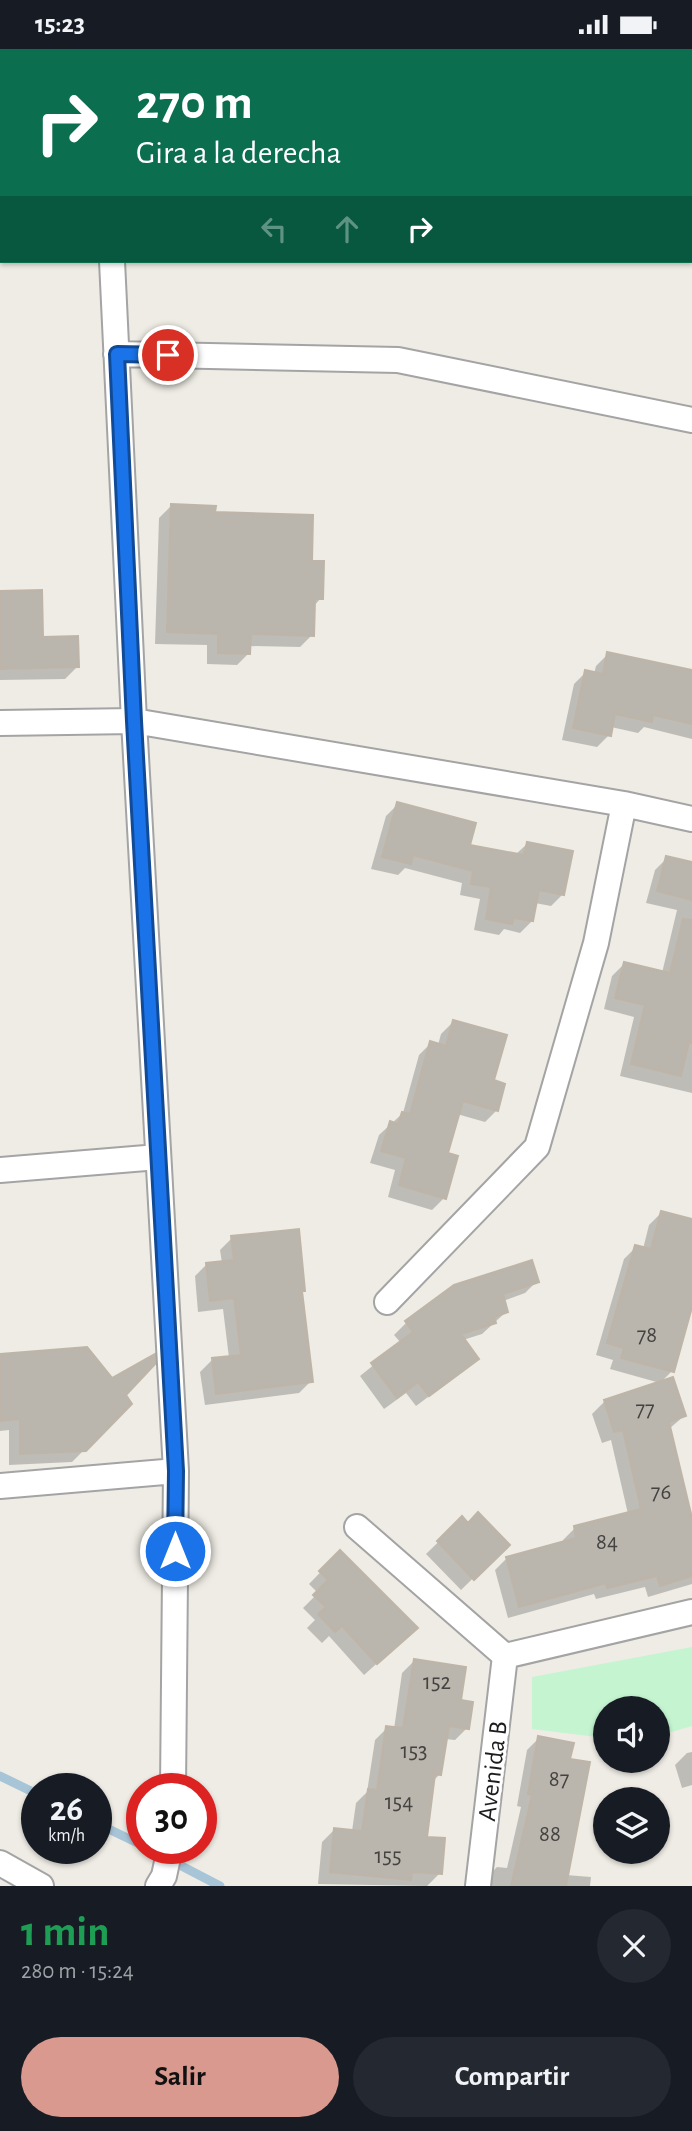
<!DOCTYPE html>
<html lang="es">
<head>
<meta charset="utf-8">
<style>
  body { margin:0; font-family:"Alegreya Sans",sans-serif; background:#242831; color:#f1f3f6; height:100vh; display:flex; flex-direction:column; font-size:26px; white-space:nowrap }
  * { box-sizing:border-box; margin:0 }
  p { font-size:23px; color:#9ea1a6 }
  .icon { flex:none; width:38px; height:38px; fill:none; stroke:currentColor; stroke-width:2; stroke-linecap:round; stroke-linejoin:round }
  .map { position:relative; height:1837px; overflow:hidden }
  .side { display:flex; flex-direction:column; background:#171b24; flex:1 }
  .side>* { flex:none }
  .banner { position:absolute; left:0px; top:0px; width:693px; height:214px; box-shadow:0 2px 5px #0004; background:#0b6e4f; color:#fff; overflow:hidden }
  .controls { position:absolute; left:593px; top:1647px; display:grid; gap:14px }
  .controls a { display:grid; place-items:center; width:77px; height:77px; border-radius:50%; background:#171b24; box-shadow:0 2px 5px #0004; font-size:35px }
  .speed { position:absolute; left:21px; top:1724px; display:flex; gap:14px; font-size:35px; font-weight:700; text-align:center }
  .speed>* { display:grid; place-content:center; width:91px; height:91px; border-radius:50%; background:#171b24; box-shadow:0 2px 5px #0004; line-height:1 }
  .speed small { font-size:18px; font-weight:400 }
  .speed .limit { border:10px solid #d22; background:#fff; color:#111 }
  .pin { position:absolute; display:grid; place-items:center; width:60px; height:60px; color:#fff; margin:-30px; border:4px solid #fff; border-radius:50%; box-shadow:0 2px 7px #0007 }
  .me { position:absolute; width:77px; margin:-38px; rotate:0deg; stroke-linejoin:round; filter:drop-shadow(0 0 5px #0008) }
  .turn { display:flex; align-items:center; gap:24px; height:147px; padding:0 21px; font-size:32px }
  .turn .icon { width:91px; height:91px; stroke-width:2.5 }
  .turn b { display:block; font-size:49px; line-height:60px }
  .lanes { display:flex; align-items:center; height:66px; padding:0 21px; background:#0003; justify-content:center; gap:35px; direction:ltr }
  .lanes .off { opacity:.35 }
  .round { display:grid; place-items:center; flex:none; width:74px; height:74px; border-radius:37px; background:#242831 }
  .overview { display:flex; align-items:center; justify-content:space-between; height:119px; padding:0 21px }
  h1 { font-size:42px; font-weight:700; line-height:52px; color:#1e9e55 }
  .cta { display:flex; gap:14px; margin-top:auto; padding:14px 21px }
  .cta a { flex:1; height:80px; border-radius:42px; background:#d9998e; color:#111; font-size:28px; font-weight:700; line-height:80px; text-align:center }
  .cta a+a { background:#242831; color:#f1f3f6 }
  .status { display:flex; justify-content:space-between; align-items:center; height:49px; padding:0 35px; background:#171b24; direction:ltr }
  .status svg { height:19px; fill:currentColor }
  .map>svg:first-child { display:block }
  .park { fill:#c4f5d0 }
  .shadow { fill:#0003 }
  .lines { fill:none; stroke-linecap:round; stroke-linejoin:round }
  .stream { stroke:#a8c5d8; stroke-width:9 }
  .building { fill:#bab5ad; stroke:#beb5a8; stroke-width:2 }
  .street-casing { stroke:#a4a4a4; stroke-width:28 }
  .secondary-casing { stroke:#526c0d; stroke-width:38 }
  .street { stroke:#fff; stroke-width:24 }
  .secondary { stroke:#e8f4bc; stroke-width:35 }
  .route-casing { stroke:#114b97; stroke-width:18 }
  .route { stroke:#1a73e8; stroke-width:12 }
  .labels { text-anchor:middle; stroke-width:6; stroke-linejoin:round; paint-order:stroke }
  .number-label { font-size:23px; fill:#444341 }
  .street-label { font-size:26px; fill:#1d1d1d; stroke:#fff }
</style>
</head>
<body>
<div class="status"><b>15:23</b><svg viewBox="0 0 49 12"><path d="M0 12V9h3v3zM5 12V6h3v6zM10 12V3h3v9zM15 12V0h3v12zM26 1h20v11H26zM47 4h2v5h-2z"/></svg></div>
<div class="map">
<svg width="692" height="1837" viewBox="0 0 692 1837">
  <rect width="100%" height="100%" fill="#eeece4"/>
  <path class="park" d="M692,1598V1677L658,1687V1659H606L605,1689L532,1680V1628Z"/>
  <path class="shadow" d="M137,0H198L137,2Z
    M278,0H318L277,2Z
    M509,0H574L508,2Z
    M171,457L214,465L310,513L321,549L313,558L312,586L300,598L249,597V604L237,616L207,615V596L155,595L159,469Z
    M0,543L41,590L77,618L65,630L0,631Z
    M608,605L692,621V690L644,678L638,684L611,678L609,686L597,698L562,691L574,635L586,623L594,625L596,617Z
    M398,755L468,797L515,806L527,795L563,845L551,857L535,854L532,872L520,884L504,880L499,886L474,881L480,850L460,846L462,834L405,819L398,826L371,820L386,767Z
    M667,809L692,815V1044L620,1027L634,968L604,960L612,927L624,915L662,924L677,861L646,854L655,821Z
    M453,973L492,1033L497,1061L485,1073L457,1065L446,1105L444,1149L432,1161L388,1148L395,1121L370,1114L379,1086L403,1064L419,1006L431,994L438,996L441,985Z
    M661,1164L692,1172V1253L672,1322L660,1334L610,1320L613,1311L596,1306L624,1210L636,1198L643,1200L649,1176Z
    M232,1189L303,1241L301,1244L311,1332L299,1344L205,1356L200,1323L212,1311L229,1309L223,1260L198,1263L195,1227L207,1215L222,1214L220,1201Z
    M537,1232L525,1244L503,1252L506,1263L482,1285L463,1291L476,1309L464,1321L416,1357L406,1344L384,1360L360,1327L401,1294L394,1286L406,1274L455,1238Z
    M0,1307L123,1346L130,1355L72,1413L9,1416V1381L0,1382Z
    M672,1330L684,1367L669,1380L692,1471V1535L648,1548L645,1538L596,1550L594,1545L508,1569L495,1521L507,1509L563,1494V1491L575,1479L628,1465L611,1391L602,1394L592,1365L604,1353Z
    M462,1470L468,1476L507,1496L461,1541L426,1505Z
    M340,1503L403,1591L364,1626L329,1587L322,1594L307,1579L315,1571L303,1559L318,1544L309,1535Z
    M414,1612L459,1653L467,1679L455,1691L445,1690L440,1725L433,1732L425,1789L440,1824L427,1837L318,1835L322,1793L334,1781L352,1782L356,1754L367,1743L375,1691L387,1679L394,1680L402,1624Z
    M539,1689L568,1712L566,1826L591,1828L590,1837H484L485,1830L497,1818L507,1819L521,1758L517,1757L527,1701Z
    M692,1703V1736L682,1739L675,1716L687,1704Z"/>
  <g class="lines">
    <path class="stream" d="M0,1727L37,1745
      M96,1774L142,1796
      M147,1799L220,1837"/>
  </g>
  <path class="building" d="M171,455L216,457L215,463L313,466L312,512H324L323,550H315L314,587L251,585L250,605L218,604V585L167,583Z
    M42,541L43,588L78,587L79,618L0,620V542Z
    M607,603L692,621V675L653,666L652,673L615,665L611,687L573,679L585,621L603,625Z
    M397,753L476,774L470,796L524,806L527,793L573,802L564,846L539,841L533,872L514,869L512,875L486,870L491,838L471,835L473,822L413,806L411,815L382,808Z
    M666,807L692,813V851L657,842Z
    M683,870L692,871V994L689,993L681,1027L631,1015L645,956L615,949L624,913L670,924Z
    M453,971L507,986L494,1031L505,1035L498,1062L463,1052L448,1104L458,1107L446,1150L399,1136L406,1109L381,1102L390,1072L398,1075L402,1063L410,1065L430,992L446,997Z
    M661,1162L692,1170V1258L674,1323L621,1309L624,1299L607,1294L635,1196L651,1200Z
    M299,1180L305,1242H302L313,1333L216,1345L212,1309L241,1306L234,1249L210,1252L206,1214L234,1211L231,1187Z
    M532,1211L539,1233L503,1245L508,1263L494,1268L496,1274L461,1285L479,1310L429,1347L418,1333L397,1349L371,1314L413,1283L405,1272L454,1236Z
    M87,1298L112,1329L155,1305V1315L126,1346L132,1355L86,1402L20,1405V1370L0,1372V1305Z
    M673,1328L686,1367L669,1373L692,1469V1527L660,1537L657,1527L607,1539L606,1534L519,1558L506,1508L576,1489L574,1477L641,1460L623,1381L614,1383L604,1351Z
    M478,1463L510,1496L474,1531L437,1492L462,1467L468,1474Z
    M340,1501L418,1579L377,1615L342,1577L335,1583L318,1565L326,1558L313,1546L328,1531L319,1522Z
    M414,1610L466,1618L461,1651L473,1653L469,1680L449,1677L441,1726L435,1725L427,1788L445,1789L442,1825L412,1823L411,1831L330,1823L334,1779L362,1782L368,1740L377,1741L386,1677L403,1679Z
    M538,1687L574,1694L570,1710L590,1713L566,1837H511L532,1746L528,1745Z"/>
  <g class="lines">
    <defs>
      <path id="street" d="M112,212L134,672L176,1422L173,1740
        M116,305L398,311L692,371
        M0,674L134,672L624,755
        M0,1121L158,1108
        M387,1253L537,1098L596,894L624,755L692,770
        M0,1437L176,1422
        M357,1478L505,1607L478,1837
        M505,1607L692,1563
        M0,1814L41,1837
        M158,1837L164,1827L170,1799"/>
      <path id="secondary" d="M622,0L639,2
        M691,7H692"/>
    </defs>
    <use href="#street" class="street-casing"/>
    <use href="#secondary" class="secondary-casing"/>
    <use href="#street" class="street"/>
    <use href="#secondary" class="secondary"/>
  </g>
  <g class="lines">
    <defs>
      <path id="route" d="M168,306L117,305L134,672L176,1422L175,1502"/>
    </defs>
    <use href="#route" class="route-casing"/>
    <use href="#route" class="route"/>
  </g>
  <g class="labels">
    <g class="number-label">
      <text x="647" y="1293">78</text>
      <text x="645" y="1367">77</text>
      <text x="661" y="1450">76</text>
      <text x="607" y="1500">84</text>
      <text x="437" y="1640">152</text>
      <text x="414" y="1709">153</text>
      <text x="559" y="1737">87</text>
      <text x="399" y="1760">154</text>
      <text x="550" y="1792">88</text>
      <text x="388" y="1814">155</text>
    </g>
    <g class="street-label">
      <text transform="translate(492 1722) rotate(-83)" y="9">Avenida B</text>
    </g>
  </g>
</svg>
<div class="controls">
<a><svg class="icon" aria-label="sound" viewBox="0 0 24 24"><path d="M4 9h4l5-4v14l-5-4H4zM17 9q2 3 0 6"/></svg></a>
<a><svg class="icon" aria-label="layers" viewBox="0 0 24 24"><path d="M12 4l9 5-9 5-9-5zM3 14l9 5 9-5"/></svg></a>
</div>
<div class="speed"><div>26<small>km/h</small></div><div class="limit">30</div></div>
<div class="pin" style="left:168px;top:306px;background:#d93025"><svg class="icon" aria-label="arrive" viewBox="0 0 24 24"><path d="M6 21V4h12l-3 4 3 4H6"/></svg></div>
<svg class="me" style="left:175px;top:1502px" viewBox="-20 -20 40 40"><circle r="17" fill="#1a73e8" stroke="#fff" stroke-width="3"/><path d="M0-11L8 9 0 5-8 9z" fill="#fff"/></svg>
<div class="banner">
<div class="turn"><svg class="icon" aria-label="right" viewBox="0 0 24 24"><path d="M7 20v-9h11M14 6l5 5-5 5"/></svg><div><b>270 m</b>Gira a la derecha</div></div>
<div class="lanes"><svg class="icon off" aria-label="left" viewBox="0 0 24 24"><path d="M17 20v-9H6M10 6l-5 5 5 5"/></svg><svg class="icon off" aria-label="ahead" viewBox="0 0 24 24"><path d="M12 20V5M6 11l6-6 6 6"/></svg><svg class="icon" aria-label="right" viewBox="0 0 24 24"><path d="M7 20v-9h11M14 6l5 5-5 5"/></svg></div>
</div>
</div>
<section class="side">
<div class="overview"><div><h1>1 min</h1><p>280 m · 15:24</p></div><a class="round"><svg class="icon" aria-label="close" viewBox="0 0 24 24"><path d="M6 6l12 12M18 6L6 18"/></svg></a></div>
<div class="cta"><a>Salir</a><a>Compartir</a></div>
</section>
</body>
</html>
